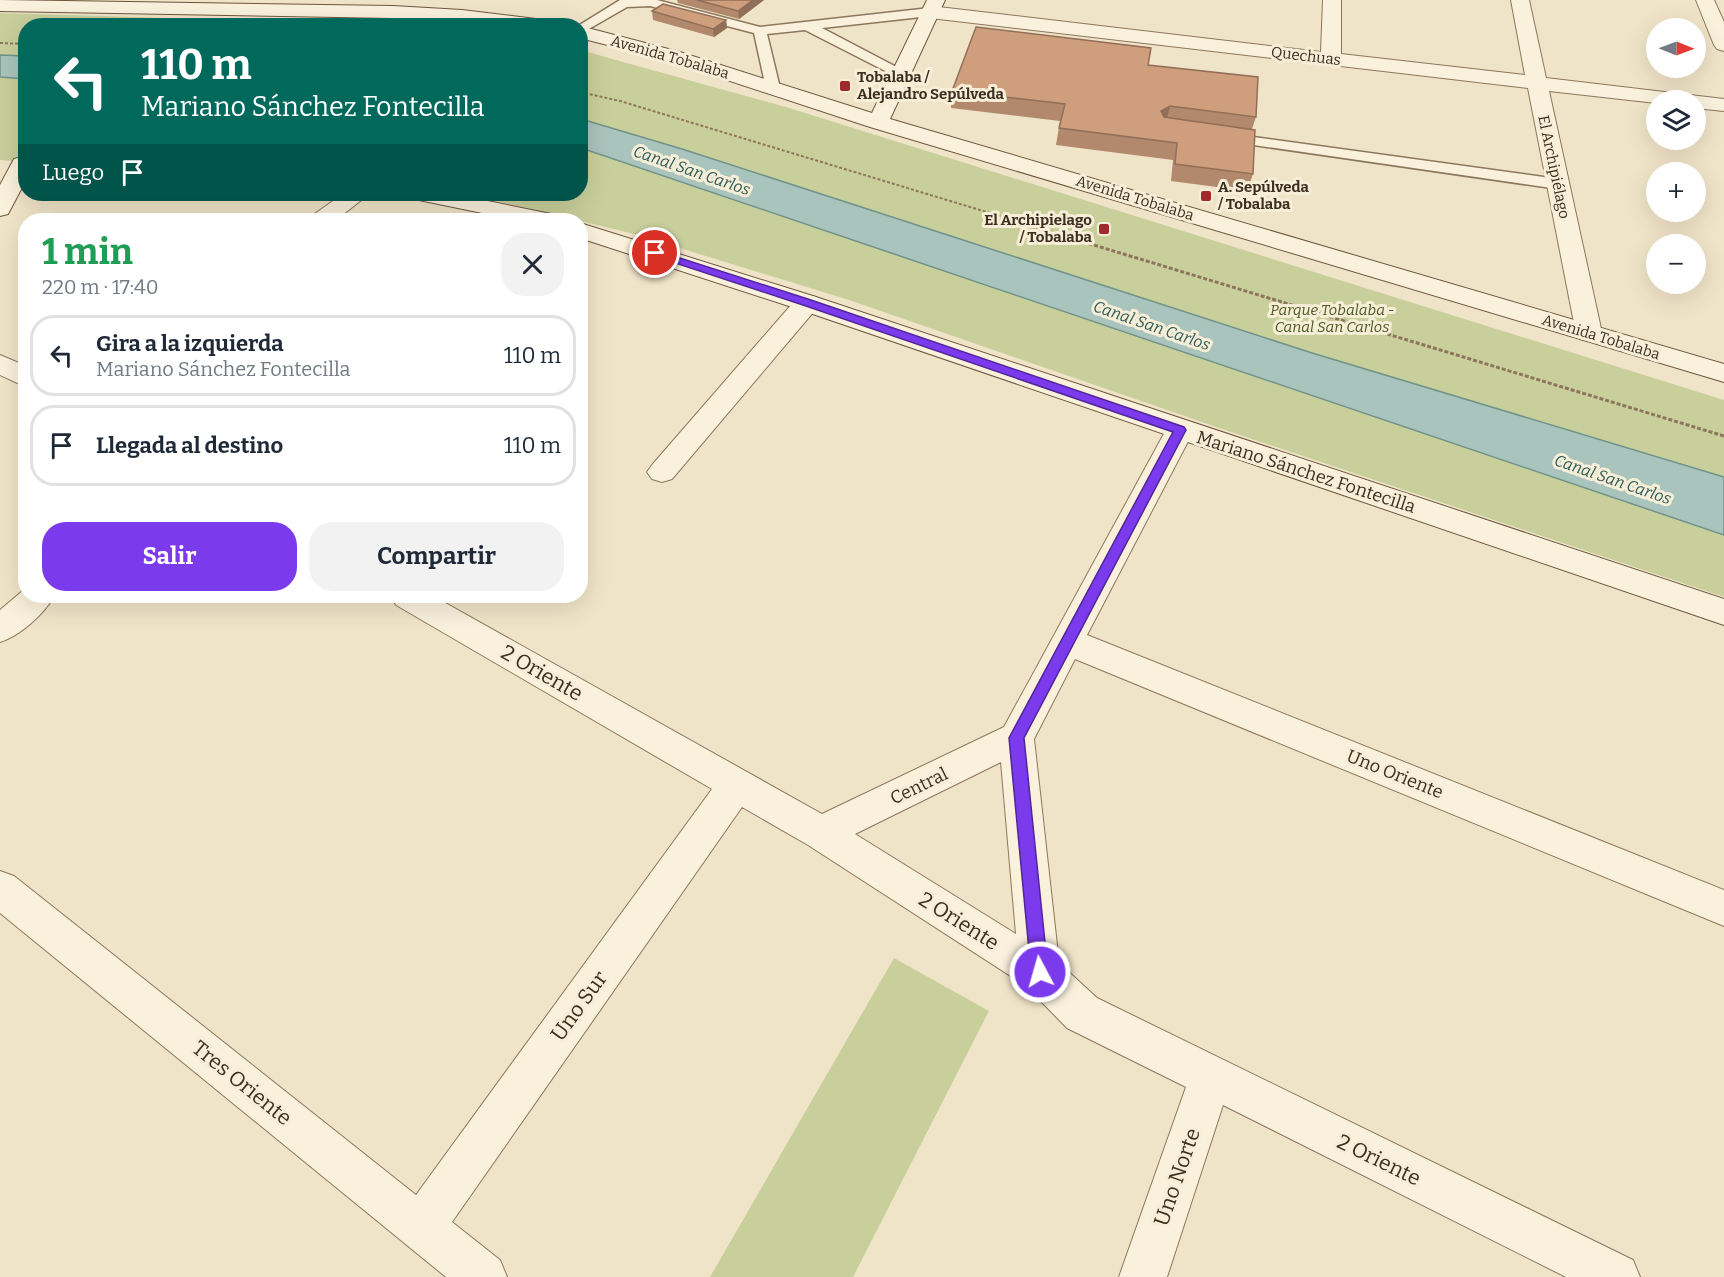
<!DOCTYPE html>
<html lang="es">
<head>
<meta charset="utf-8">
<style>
  body { margin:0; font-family:Bitter,serif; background:#f2f2f3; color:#1f2937; height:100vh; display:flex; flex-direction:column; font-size:22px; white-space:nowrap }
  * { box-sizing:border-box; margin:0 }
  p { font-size:20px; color:#747a83 }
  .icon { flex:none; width:33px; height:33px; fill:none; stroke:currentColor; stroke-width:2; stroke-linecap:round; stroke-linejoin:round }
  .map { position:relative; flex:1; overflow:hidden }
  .side { position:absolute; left:18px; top:213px; width:570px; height:390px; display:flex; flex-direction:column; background:#fff; border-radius:24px; box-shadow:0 6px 24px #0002 }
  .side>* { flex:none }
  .hud { position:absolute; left:18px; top:18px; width:570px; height:183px; border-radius:24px; box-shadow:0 6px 24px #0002; background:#00695c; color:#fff; overflow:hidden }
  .needle { width:39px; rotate:91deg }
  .buttons { position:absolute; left:1646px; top:18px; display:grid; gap:12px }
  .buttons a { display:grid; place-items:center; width:60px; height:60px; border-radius:50%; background:#fff; box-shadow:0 6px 24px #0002; font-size:30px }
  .pin { position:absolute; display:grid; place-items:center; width:51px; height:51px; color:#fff; margin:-26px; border:3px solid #fff; border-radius:50%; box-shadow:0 2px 6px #0007 }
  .me { position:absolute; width:66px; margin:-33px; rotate:354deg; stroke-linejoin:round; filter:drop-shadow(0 0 4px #0008) }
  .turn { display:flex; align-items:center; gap:21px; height:126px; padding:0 24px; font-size:27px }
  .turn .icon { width:78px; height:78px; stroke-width:2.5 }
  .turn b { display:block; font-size:42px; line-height:51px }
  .then { display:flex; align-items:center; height:57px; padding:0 24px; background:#0003; gap:12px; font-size:22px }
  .round { display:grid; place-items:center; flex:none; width:63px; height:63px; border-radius:24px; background:#f2f2f3 }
  .headline { display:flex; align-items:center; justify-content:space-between; height:102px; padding:0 24px }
  h1 { font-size:36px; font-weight:700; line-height:45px; color:#1e9e55 }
  .action { display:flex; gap:12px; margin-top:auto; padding:12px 24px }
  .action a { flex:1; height:69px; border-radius:24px; background:#7c3aed; color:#fff; font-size:24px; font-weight:700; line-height:69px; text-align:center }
  .action a+a { background:#f2f2f3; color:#1f2937 }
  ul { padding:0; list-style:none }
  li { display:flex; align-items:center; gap:18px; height:81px; margin:0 12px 9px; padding:0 12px; border:3px solid #e0e1e3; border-radius:24px }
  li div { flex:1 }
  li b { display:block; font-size:22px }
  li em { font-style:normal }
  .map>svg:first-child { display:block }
  .green { fill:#c9cf9b }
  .water { fill:#a9c4bc; stroke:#6f938a; stroke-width:1.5 }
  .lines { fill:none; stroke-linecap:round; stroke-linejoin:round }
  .lane-casing { stroke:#8d765c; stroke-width:3 }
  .street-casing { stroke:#8d765c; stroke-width:2 }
  .secondary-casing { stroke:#6f573f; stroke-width:2 }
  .path-far1 { stroke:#8d765c; stroke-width:2; stroke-dasharray:3 2; stroke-linecap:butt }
  .path { stroke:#8d765c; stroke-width:3; stroke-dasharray:4 2; stroke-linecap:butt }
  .lane { fill:#faf1dc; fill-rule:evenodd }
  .street { fill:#faf1dc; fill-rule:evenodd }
  .secondary { fill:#faf1dc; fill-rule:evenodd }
  .wall { fill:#b2896c }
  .shaded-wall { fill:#916f58 }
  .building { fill:#cf9f7d; stroke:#916f58; stroke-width:1.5 }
  .route { fill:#7c3aed; stroke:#51269a; stroke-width:1.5 }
  .poi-dot { fill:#9e2a2b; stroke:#f7eed8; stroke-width:2 }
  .labels { text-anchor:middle; stroke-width:6; stroke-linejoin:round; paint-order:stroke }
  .far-street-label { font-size:15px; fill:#3d2e20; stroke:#f7eed8 }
  .far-poi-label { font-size:15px; font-weight:bold; fill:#3d2e20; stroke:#f7eed8; text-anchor:start }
  .far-park-label { font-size:15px; font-style:italic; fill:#4d5a26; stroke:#f7eed8 }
  .far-water-label { font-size:16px; font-style:italic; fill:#2f5d5a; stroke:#f7eed8 }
  .street-label { font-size:18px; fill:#3d2e20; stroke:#f7eed8 }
  .near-street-label { font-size:21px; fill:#3d2e20; stroke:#f7eed8 }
</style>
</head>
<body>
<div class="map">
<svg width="1724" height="1277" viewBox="0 0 1724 1277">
  <rect width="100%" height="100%" fill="#f0e4c8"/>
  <path class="green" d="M0,13L399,25H407L26,26L25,56L0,55Z
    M580,50L786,107L1724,400V477L1312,353L682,149L581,119Z
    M0,77L25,79V162L0,160Z
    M581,148L1724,535V597L1222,429L849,300L634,234L467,194H580Z
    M894,958L989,1011L853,1277H710Z"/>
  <path class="water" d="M0,55L25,56V79L0,77Z
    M581,119L682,149L1312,353L1724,477V535L581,148Z"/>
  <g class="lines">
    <defs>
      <path id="lane" d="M620,0H657L760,27L930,8L937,12L930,16L822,28L906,72L908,75L906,78L901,79L805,30L767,34L780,88L773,92L766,88L754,33L650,6L627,7L580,34V26H578Z
        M1224,133L1558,179L1566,184L1558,189L1219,140L1217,137L1219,134Z"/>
      <path id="street" d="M1323,0H1341V54L1525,75L1511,0H1529L1546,78L1724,99V111L1695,108V100H1656V103L1549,91L1602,333L1598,339L1589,341L1580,339L1576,333L1528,88L930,18L923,16L920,12L923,8L930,6L1321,52Z
        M1696,0H1714L1724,22V51L1717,49L1714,45Z
        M343,194H369L336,220H309L313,215Z
        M807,295L816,297L820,303L816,309L672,479L662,482L652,479L647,472L652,465L798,297Z
        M0,355L26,366V387L0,375Z
        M1180,420L1190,423L1194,430L1087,635L1724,890V926L1075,659L1034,739L1059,963L1097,998L1633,1260L1640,1277H1566L1223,1105L1167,1277H1119L1186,1087L1067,1028L1026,986L808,845L742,807L452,1222L500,1260L507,1277H446L0,913V871L14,876L416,1195L712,789L396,605L391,596H433L822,814L1004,727L1166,430L1170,423ZM1001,762L1016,934L855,834Z
        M26,588V596H54C44,614 20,636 0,642V610Z"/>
      <path id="secondary" d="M0,0L393,6L462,10L544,20L551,22L553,26H492L393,18L0,11Z
        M927,0H945L890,119L1724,364V382L870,127L666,60L580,38V26L680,52L872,113Z
        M22,157L26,158V180L8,214L0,216V185L14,159Z
        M410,194H453L556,215L560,220H516L414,199Z
        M580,223L816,297L1724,599V625L798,309L580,238Z"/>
    </defs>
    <use href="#lane" class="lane-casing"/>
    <use href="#street" class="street-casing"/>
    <use href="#secondary" class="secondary-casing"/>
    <path class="path-far1" d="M0,43L26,44
      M580,92L620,101L1013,220"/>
    <path class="path" d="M1008,219L1724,436"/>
    <use href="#lane" class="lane"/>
    <use href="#street" class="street"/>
    <use href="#secondary" class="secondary"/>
  </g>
  <path class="wall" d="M677,0H764L739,19L678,3Z
    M652,11L726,20L727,28L714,37L653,20Z
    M1148,65L1256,117L1252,129L1253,174L1247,191L1171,181L1173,160L1056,145L1060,121L951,108L952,91Z"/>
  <path class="shaded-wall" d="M753,0H764L739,19L738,11Z
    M726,20L727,28L714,37L713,29Z
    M1170,106L1166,123L1161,111Z"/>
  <path class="building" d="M697,0H753L738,11Z
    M663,4L726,20L713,29L652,11Z
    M976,27L1151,48L1148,65L1258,77L1256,117L1170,106L1161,111L1164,117L1255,130L1253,174L1175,164L1177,143L1059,128L1065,104L952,91Z"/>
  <path class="route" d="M651,251H658L811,300L1184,427L1186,430L1024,738L1048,972L1046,978L1040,981L1034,978L1031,972L1009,738L1173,432L803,305L651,255Z"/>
  <g class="poi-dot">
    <rect x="839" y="80" width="12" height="12" rx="3"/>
    <rect x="1200" y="190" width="12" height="12" rx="3"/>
    <rect x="1098" y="223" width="12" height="12" rx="3"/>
  </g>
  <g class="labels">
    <g class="far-street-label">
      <text transform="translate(1306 56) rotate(7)" y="5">Quechuas</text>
      <text transform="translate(670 57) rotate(16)" y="5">Avenida Tobalaba</text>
      <text transform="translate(1554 167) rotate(78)" y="5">El Archipiélago</text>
      <text transform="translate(1135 198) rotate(17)" y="5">Avenida Tobalaba</text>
      <text transform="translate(1601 337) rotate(17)" y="5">Avenida Tobalaba</text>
    </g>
    <g class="far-poi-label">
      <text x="857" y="82">Tobalaba /<tspan x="857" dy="17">Alejandro Sepúlveda</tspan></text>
      <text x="1218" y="192">A. Sepúlveda<tspan x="1218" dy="17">/ Tobalaba</tspan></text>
      <text x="1092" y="225" text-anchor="end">El Archipielago<tspan x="1092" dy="17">/ Tobalaba</tspan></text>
    </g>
    <g class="far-park-label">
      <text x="1332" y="315">Parque Tobalaba -<tspan x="1332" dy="17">Canal San Carlos</tspan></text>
    </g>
    <g class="far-water-label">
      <text transform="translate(692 170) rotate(19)" y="6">Canal San Carlos</text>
      <text transform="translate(1152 325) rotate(19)" y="6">Canal San Carlos</text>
      <text transform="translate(1613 479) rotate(19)" y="6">Canal San Carlos</text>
    </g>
    <g class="street-label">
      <text transform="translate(1306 472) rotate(18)" y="6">Mariano Sánchez Fontecilla</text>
      <text transform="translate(1395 774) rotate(22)" y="6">Uno Oriente</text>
      <text transform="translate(919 786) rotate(-26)" y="6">Central</text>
    </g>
    <g class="near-street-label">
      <text transform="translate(542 673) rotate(30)" y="7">2 Oriente</text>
      <text transform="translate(959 921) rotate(32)" y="7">2 Oriente</text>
      <text transform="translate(579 1006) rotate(-54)" y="7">Uno Sur</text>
      <text transform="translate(242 1083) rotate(39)" y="7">Tres Oriente</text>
      <text transform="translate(1379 1160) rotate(26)" y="7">2 Oriente</text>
      <text transform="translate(1177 1177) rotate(-71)" y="7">Uno Norte</text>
    </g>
  </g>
</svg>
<div class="buttons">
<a><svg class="needle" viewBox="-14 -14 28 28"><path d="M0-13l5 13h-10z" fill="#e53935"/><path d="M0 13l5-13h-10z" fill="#747a83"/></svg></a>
<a><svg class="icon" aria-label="layers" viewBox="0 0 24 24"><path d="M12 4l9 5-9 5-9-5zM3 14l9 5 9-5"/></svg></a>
<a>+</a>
<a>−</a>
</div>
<div class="pin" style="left:655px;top:253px;background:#d93025"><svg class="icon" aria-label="arrive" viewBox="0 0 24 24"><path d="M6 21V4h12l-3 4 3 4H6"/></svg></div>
<svg class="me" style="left:1040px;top:972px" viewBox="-20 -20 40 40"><circle r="17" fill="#7c3aed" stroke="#fff" stroke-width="3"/><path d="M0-11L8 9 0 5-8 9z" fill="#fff"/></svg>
<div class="hud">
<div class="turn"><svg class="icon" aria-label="left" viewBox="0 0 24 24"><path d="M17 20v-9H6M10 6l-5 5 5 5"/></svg><div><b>110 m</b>Mariano Sánchez Fontecilla</div></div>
<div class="then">Luego<svg class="icon" aria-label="arrive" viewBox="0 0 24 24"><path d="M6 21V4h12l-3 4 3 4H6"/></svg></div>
</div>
<section class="side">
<div class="headline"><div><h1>1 min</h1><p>220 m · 17:40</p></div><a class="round"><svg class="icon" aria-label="close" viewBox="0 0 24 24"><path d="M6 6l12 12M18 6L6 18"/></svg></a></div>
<ul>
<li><svg class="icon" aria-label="left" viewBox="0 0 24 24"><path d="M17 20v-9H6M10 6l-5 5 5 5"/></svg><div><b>Gira a la izquierda</b><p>Mariano Sánchez Fontecilla</p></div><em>110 m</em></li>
<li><svg class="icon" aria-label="arrive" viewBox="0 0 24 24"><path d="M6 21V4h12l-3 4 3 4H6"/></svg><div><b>Llegada al destino</b></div><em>110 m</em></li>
</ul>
<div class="action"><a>Salir</a><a>Compartir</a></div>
</section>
</div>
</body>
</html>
